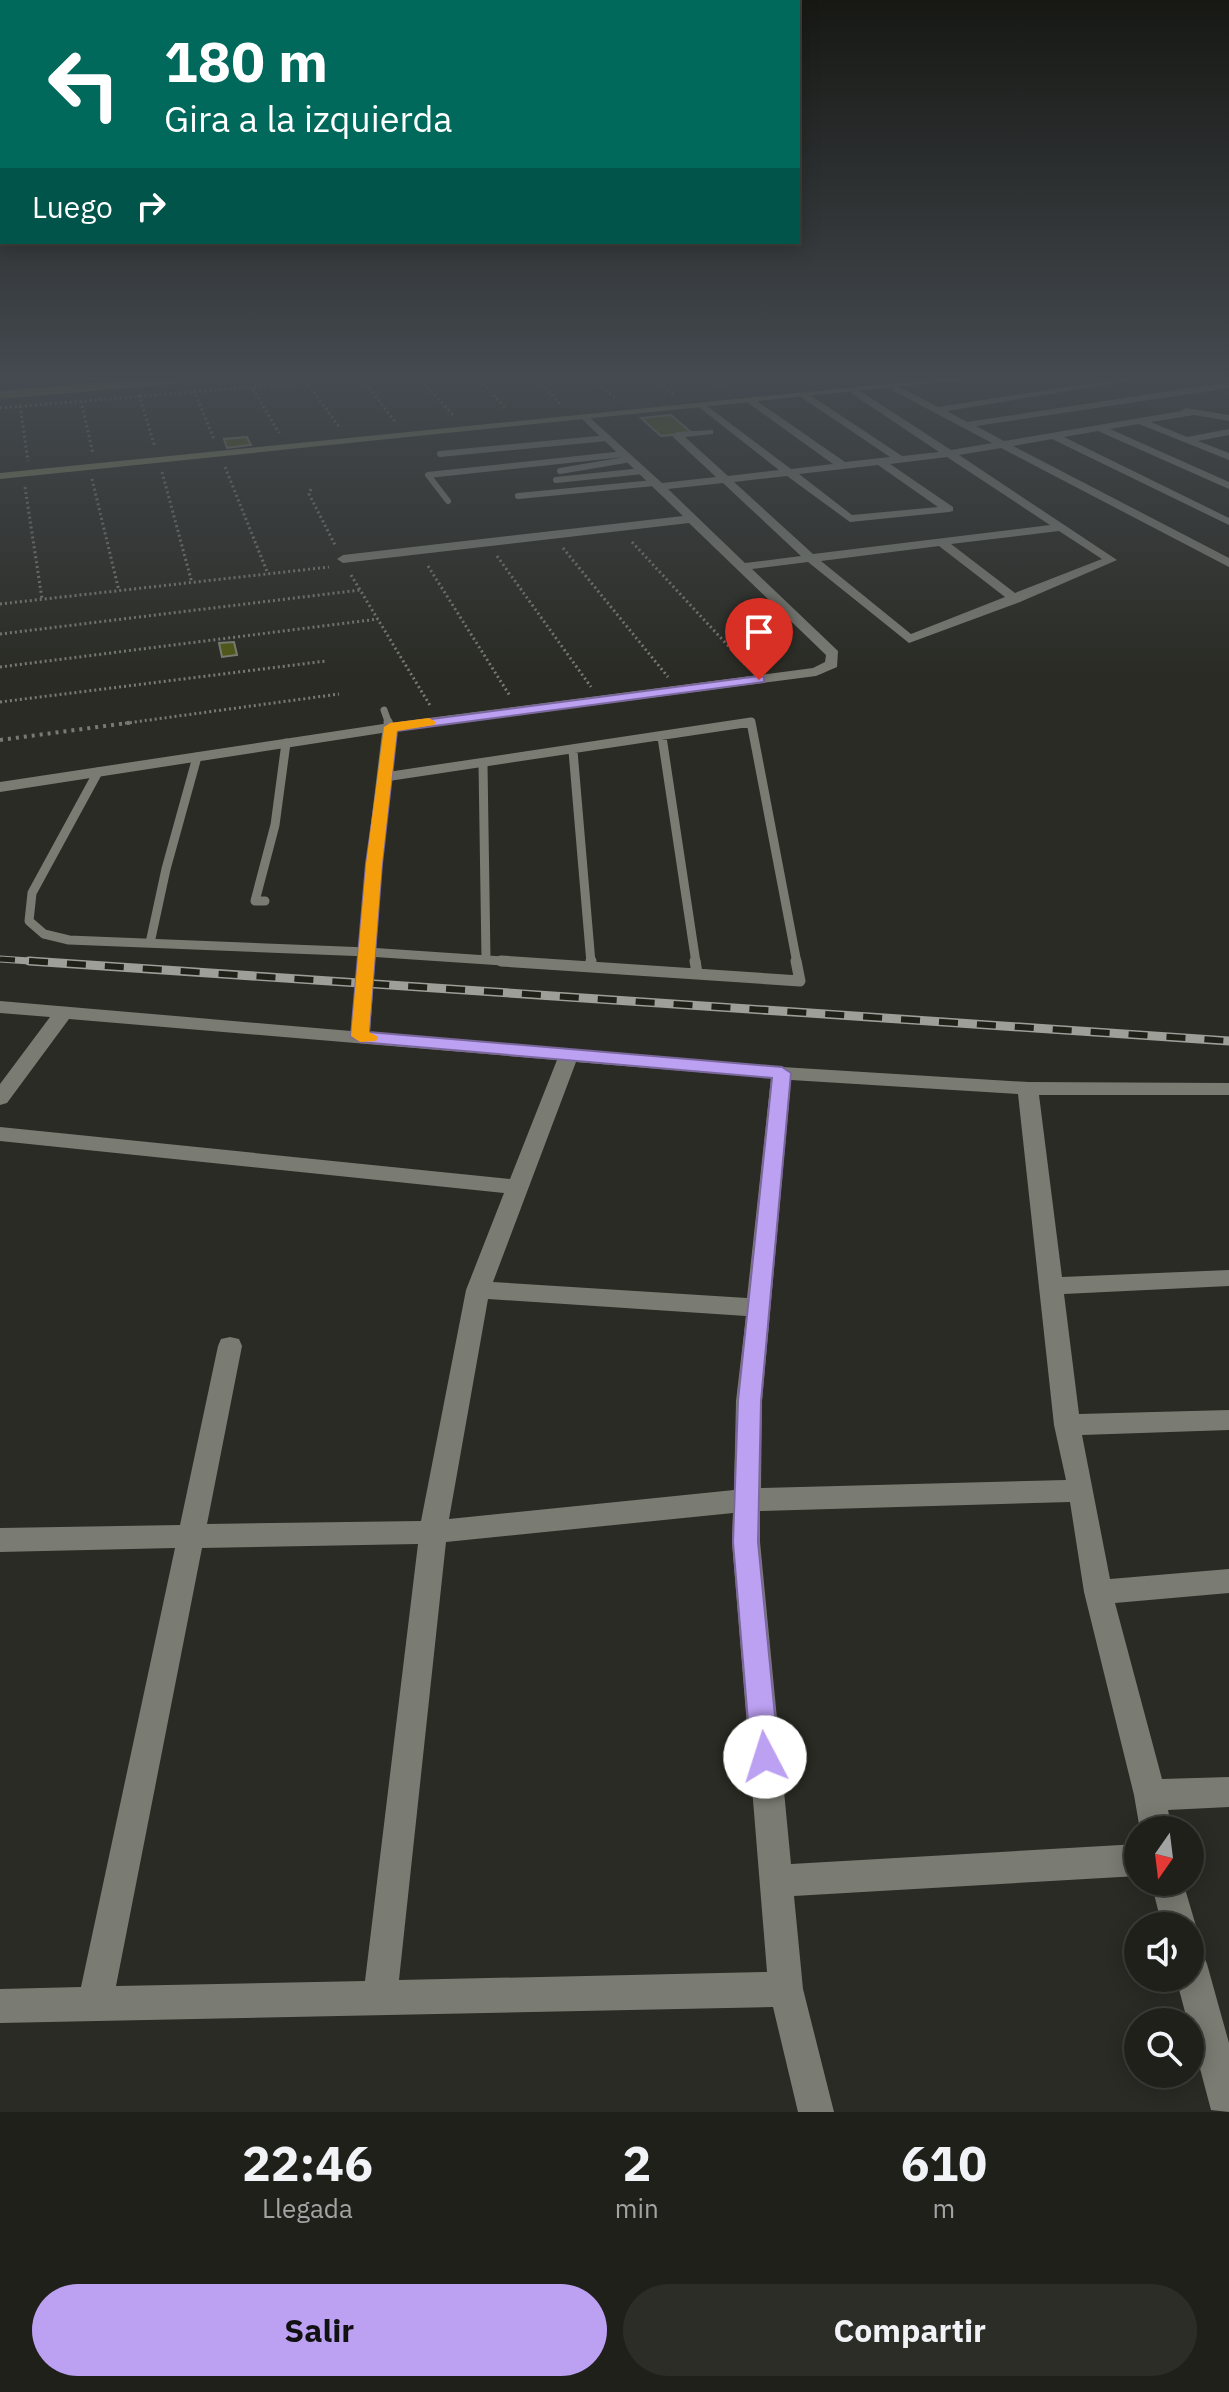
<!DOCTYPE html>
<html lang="es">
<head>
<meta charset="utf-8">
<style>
  body { margin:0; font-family:"IBM Plex Sans",sans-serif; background:#2d2d28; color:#f1f3f6; height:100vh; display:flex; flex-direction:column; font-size:30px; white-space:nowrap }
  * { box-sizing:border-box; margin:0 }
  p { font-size:26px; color:#a2a3a3 }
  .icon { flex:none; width:44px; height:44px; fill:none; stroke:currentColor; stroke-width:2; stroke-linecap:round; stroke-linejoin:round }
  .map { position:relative; height:2112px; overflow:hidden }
  .sheet { display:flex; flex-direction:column; background:#20201b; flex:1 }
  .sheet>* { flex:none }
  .guide { position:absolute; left:0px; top:0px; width:800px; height:244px; box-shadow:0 4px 20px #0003,0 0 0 2px #3d3e3a; background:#00695c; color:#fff; overflow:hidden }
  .needle { width:52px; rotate:194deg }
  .buttons { position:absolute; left:1124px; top:1816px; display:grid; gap:16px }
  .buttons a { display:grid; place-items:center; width:80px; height:80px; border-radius:50%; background:#20201b; box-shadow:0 4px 20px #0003,0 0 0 2px #3d3e3a; font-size:40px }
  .pin { position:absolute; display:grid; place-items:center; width:68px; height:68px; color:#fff; margin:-82px -34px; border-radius:50% 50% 50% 0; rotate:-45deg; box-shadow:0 0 8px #0007 }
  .pin .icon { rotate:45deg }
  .me { position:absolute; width:88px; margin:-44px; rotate:355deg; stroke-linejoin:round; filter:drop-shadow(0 0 6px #0008) }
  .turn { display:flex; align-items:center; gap:28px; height:168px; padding:0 32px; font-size:36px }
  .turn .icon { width:104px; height:104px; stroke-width:2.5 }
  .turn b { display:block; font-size:56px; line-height:68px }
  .then { display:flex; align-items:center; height:76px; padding:0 32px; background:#0003; gap:16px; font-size:30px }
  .eta { display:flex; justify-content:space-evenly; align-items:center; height:136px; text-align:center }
  .eta b { font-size:48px; font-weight:800; line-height:56px }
  .button { display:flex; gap:16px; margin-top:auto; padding:16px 32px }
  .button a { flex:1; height:92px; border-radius:48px; background:#bca0f2; color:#111; font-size:32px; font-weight:800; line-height:92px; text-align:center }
  .button a+a { background:#2d2d28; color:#f1f3f6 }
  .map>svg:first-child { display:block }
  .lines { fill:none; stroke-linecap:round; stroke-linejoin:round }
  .canal { fill:#757e3e; fill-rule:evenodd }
  .building { fill:#505815; stroke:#7c7e74; stroke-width:2 }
  .path-far1 { stroke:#797a73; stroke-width:3; stroke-dasharray:2 3; stroke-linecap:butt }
  .path { stroke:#797a73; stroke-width:4; stroke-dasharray:3 5; stroke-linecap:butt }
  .lane-far3 { stroke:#7a7c73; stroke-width:6 }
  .lane-far2 { stroke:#7a7c73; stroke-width:7 }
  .lane-far1 { stroke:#7a7c73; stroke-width:9 }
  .lane { stroke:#7a7c73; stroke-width:11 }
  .street { fill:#7a7c73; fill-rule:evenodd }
  .secondary { fill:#818660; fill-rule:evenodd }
  .rail-far1-casing { stroke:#9e9f99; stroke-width:7 }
  .rail-casing { stroke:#9e9f99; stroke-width:9 }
  .rail-far1 { stroke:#20221a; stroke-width:5; stroke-dasharray:15; stroke-linecap:butt }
  .rail { stroke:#20221a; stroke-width:6; stroke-dasharray:19; stroke-linecap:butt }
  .route { fill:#bca0f2; stroke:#7a689d; stroke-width:2 }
  .slow { fill:#f59e0b }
</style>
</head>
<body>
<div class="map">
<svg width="1229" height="2112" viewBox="0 0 1229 2112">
  <rect width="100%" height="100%" fill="#2a2b24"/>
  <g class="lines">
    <path class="canal" d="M127,380H181L175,384L0,399V391Z"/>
  </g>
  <path class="building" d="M671,415L692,433L661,436L641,418Z
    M247,437L251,445L227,448L224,439Z
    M234,642L237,655L222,657L219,643Z"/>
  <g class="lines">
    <path class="path-far1" d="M363,380L396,423
      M421,380L453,415
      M480,380L506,409
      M538,380L562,406
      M594,380L617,400
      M656,380L673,394
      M712,380L721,387
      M308,384L340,428
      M253,389L279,433
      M194,390L214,439
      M139,395L155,447
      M81,401L93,454
      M20,406L28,461
      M0,408L337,380
      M225,467L268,574
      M162,472L192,583
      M92,479L119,591
      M25,487L42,599
      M311,489L309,494L335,545
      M632,542L745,664
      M563,548L668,677
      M497,556L591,687
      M428,566L510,696
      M351,575L431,707
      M0,604L329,567
      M0,634L360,590
      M0,667L378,619
      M0,702L326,661
      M120,724L339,694"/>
    <path class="path" d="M0,740L135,722"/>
    <path class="lane-far3" d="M440,454L608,438
      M560,471L625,460
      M556,480L643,471
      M518,496L654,483
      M448,501L428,475L624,454"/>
    <path class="lane-far2" d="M384,710L389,724
      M740,724H751"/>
    <path class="lane-far1" d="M388,722L390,727
      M662,737L696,963
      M573,751L591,963
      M483,764L486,959
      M98,772L32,893L29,921L44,934L69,940L368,952L531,963
      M385,777L751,722L797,963
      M265,901H255L275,825L286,743
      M150,943L166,869L197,757"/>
    <path class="lane" d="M501,961L800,981L796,961
      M591,961V966
      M695,961L697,973"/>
    <path class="street" d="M1111,380H1135L947,411L967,422L1229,382V388L976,426L1004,441L1181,411L1186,408L1229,415V421L1194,415L1151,422L1187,437L1229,429V435L1198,441L1229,453V460L1139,424L1110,429L1229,482V489L1098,431L1064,437L1229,518V525L1052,439L1013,446L1229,558V567L1001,448L959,455L1117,560L1020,602L909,643L808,562L752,569L838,651L837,667L816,676L397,731L382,864L370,1032L782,1067L1028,1082L1229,1083V1095H1039L1062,1277L1229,1270V1286L1064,1294L1079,1414L1229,1410V1430L1082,1435L1110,1579L1229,1569V1593L1115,1603L1162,1779L1229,1777V1807L1168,1810L1172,1830H1140L1134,1795L1084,1592L1070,1502L760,1511V1542L791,1864L1138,1844V1876L794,1896L803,1989L834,2112H798L773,2007L0,2023V1989L81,1987L175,1548L0,1552V1528L180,1525L218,1346L221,1339L230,1337L239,1339L242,1346L207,1524L421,1521L466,1290L504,1193L0,1141V1127L510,1179L557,1060L69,1019L7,1103L0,1105V1084L50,1017L0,1013V1001L351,1031L366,864L382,733L0,792V782L390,723L813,668L825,662L826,655L689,523L343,563L337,559L343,555L683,516L583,420L582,418L587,415L662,483L716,477L673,437L672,435L677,432L713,430V434L685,437L728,476L779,470L700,408L703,403L791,469L833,464L748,403V399H754L845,462L890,457L801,397V393H807L902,456L939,452L851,393V389H857L951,450L992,443L892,390V386H898L938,407ZM947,457L1050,525L813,554L734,482L787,476L850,522L949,512L953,511V507L890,464ZM878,465L938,507L852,515L799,474ZM723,483L801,556L745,563L668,489ZM1059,531L1102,559L1015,593L951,544ZM939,546L1005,597L911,634L821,561ZM576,1062L771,1078L747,1298L493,1282ZM791,1080L1018,1094L1054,1425L1066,1480L761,1488L762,1401ZM488,1299L746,1316L736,1401L734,1490L449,1519ZM733,1513L732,1542L767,1972L399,1980L446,1542ZM418,1544L365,1981L116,1986L202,1548Z
      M1151,1882H1183L1196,1926L1191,1938L1190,1926H1162Z
      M1190,1947L1202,1952L1207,1964L1229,2043V2112L1211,2110L1176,1978H1190Z"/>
    <path class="secondary" d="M927,380H962L0,479V473Z"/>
    <defs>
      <path id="rail-far1" d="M0,959L59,963"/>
      <path id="rail" d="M29,961L1229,1041"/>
    </defs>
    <use href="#rail-far1" class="rail-far1-casing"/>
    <use href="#rail" class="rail-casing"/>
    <use href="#rail-far1" class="rail-far1"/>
    <use href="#rail" class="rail"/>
  </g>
  <linearGradient id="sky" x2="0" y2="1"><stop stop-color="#171814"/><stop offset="0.56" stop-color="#444a50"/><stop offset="1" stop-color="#444a50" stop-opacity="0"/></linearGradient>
  <rect width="1229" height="676" fill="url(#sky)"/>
  <path class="route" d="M759,676L764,677V682L397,731L382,864L369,1032L782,1067L791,1073L761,1401L758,1542L779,1757L775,1767L765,1771L755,1767L751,1757L733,1542L738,1401L772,1078L360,1042L351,1036L366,864L386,725Z"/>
  <path class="slow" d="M429,718L436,722L434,725L397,731L382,864L369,1032L378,1037L376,1041L360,1042L351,1036L366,864L384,727L390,723Z"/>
</svg>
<div class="buttons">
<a><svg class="needle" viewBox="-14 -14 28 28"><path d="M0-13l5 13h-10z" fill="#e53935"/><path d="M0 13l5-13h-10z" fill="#a2a3a3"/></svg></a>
<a><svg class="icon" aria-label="sound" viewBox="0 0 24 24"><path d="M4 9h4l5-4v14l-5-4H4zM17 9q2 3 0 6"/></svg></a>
<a><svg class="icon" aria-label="search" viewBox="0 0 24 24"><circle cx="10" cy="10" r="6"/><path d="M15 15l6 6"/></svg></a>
</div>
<div class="pin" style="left:759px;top:680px;background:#d93025"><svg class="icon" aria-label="arrive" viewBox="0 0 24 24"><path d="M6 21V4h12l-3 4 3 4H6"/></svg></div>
<svg class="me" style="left:765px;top:1757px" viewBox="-20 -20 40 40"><circle r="19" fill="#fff"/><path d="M0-13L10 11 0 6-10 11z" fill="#bca0f2"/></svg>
<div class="guide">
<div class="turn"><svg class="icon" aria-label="left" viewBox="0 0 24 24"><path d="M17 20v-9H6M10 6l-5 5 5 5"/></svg><div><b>180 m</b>Gira a la izquierda</div></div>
<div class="then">Luego<svg class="icon" aria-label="right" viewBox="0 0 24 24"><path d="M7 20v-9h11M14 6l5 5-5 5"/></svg></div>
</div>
</div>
<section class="sheet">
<div class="eta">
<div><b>22:46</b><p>Llegada</p></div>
<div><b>2</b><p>min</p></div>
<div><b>610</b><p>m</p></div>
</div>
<div class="button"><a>Salir</a><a>Compartir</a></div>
</section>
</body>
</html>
